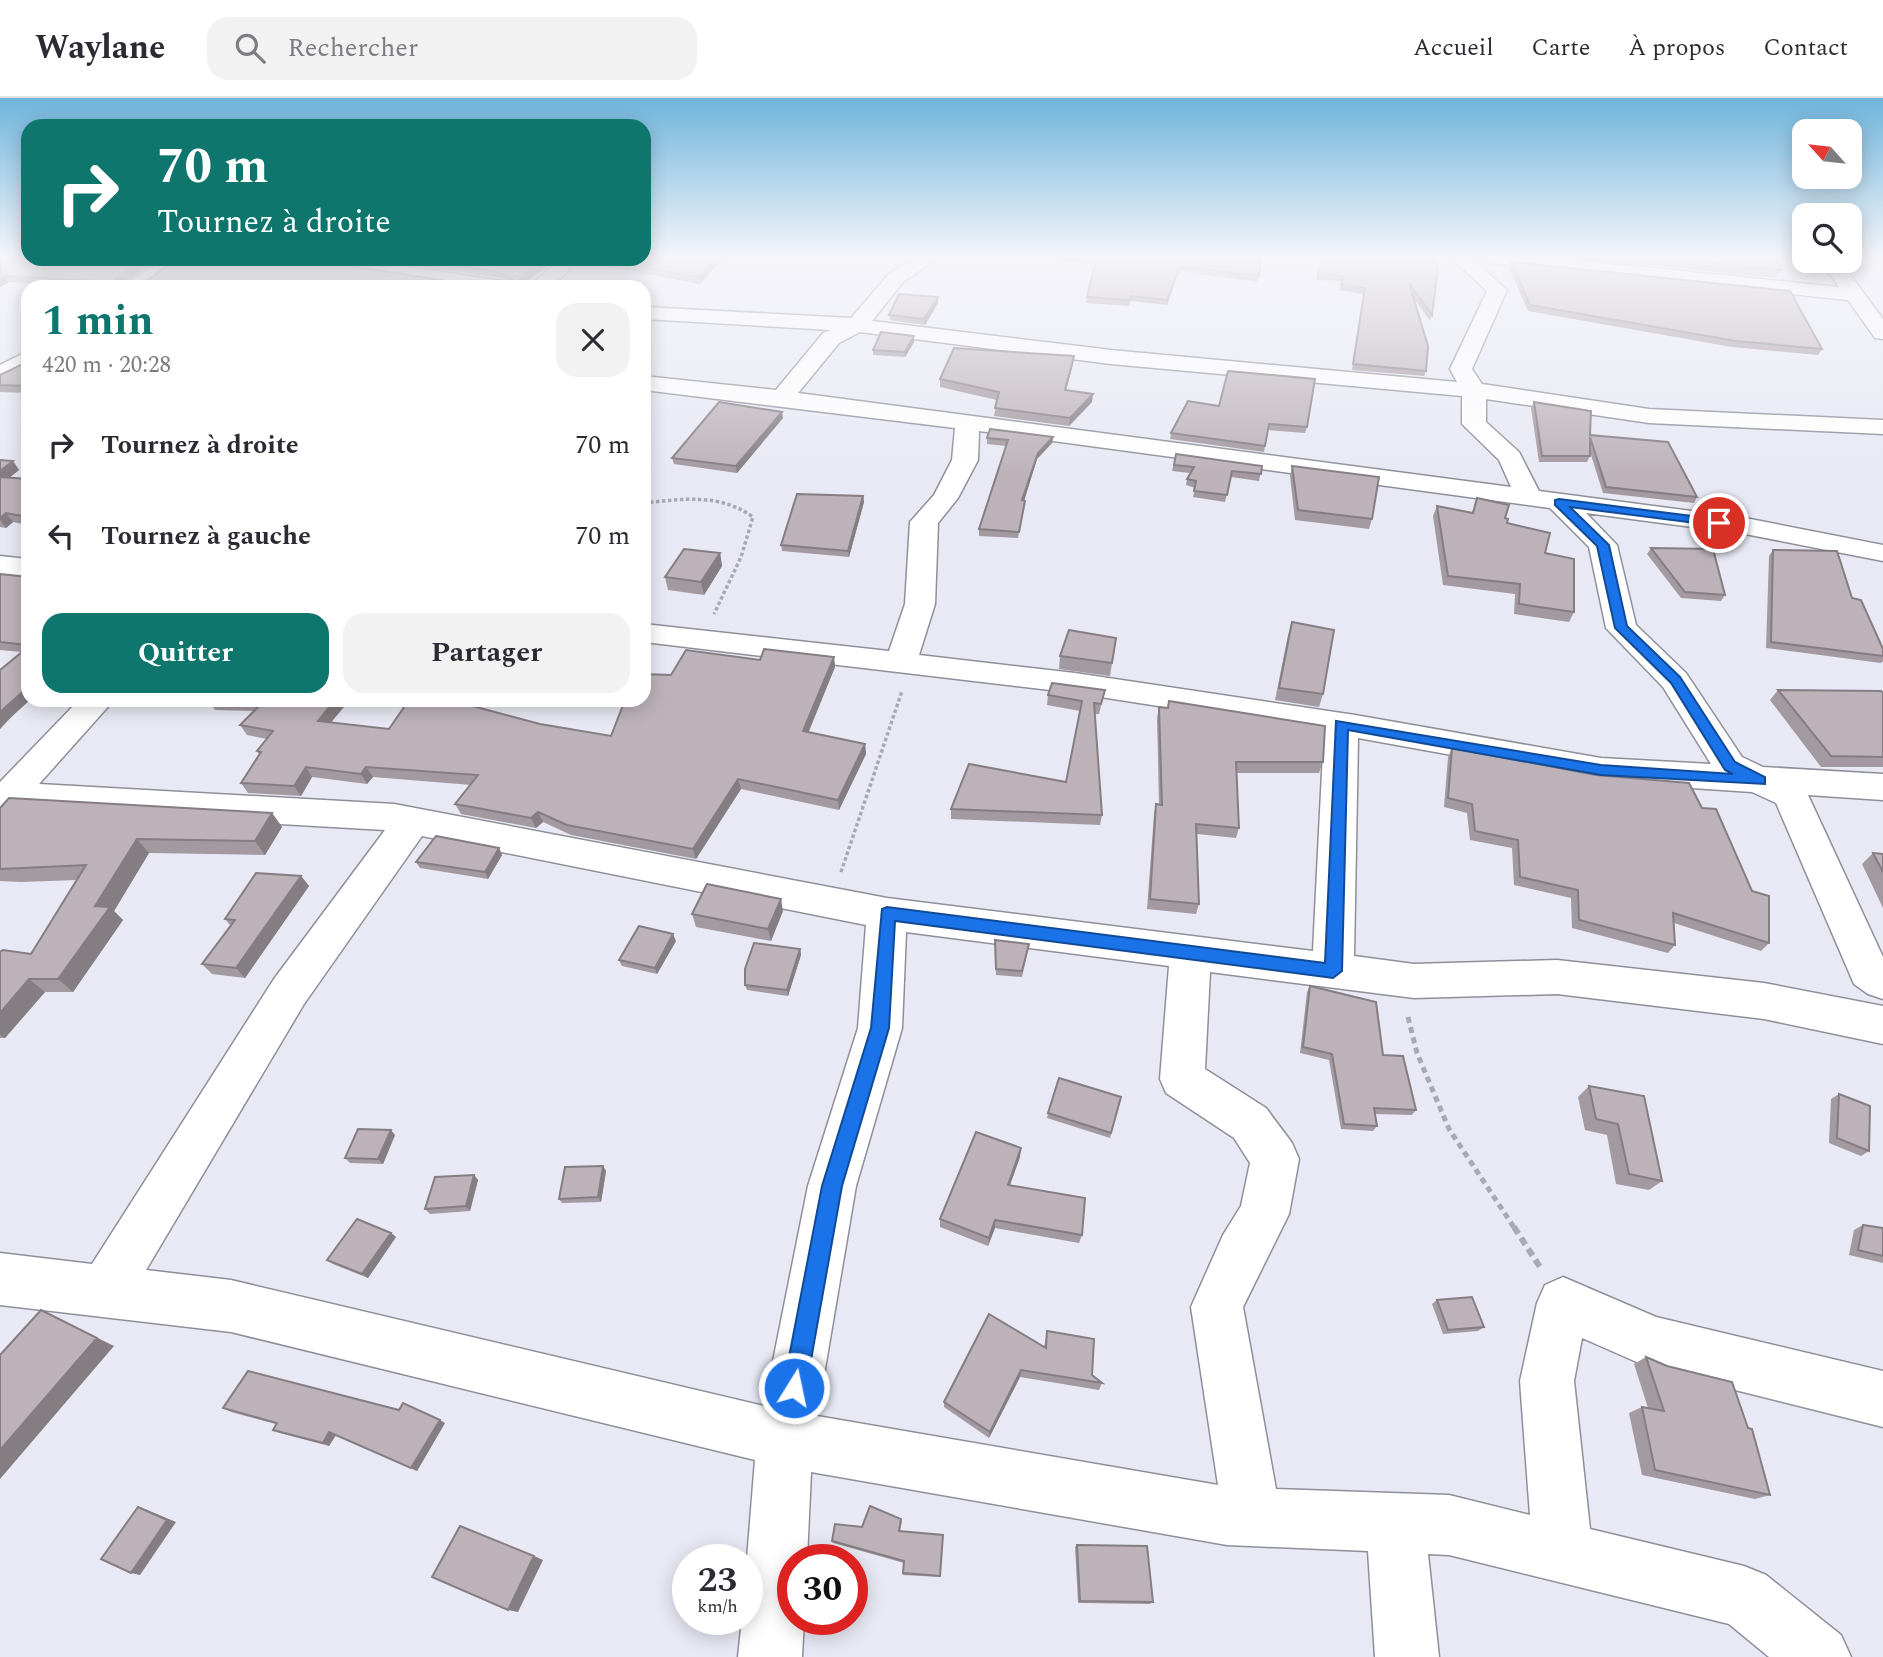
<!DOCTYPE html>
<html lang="fr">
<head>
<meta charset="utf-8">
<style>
  body { margin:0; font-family:Spectral,serif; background:#f2f2f3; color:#2b2b33; height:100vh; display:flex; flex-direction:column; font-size:26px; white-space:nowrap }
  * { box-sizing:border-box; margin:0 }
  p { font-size:23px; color:#7c7c81 }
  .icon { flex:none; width:38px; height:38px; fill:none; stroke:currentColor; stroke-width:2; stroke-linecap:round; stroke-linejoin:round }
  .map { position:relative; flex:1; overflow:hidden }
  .sheet { position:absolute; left:21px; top:182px; width:630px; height:427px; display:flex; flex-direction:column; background:#fff; border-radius:21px; box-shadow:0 4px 18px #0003 }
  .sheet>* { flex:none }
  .guide { position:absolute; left:21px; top:21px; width:630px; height:147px; border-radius:21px; box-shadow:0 4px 18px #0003; background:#0f766e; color:#fff; overflow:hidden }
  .needle { width:46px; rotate:297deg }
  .fabs { position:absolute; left:1792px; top:21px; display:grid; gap:14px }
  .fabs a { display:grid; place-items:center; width:70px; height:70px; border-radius:14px; background:#fff; box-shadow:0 4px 18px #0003; font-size:35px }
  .speed { position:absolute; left:672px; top:1446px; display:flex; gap:14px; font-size:35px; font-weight:700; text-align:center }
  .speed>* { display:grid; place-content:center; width:91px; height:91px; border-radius:50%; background:#fff; box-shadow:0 4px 18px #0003; line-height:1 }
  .speed small { font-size:18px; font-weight:400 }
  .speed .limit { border:10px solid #d22; background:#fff; color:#111 }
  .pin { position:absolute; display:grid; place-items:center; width:60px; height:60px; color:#fff; margin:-30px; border:4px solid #fff; border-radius:50%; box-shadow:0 2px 7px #0007 }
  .me { position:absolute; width:77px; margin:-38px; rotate:10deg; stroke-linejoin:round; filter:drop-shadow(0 0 5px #0008) }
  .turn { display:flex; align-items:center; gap:24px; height:147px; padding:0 21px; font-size:32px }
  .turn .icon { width:91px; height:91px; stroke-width:2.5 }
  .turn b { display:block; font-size:49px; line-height:60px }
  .round { display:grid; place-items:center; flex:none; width:74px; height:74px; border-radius:21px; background:#f2f2f3 }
  .headline { display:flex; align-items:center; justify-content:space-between; height:119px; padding:0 21px }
  h1 { font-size:42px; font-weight:700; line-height:52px; color:#0f766e }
  .action { display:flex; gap:14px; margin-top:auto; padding:14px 21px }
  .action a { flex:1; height:80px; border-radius:21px; background:#0f766e; color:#fff; font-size:28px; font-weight:700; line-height:80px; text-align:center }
  .action a+a { background:#f2f2f3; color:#2b2b33 }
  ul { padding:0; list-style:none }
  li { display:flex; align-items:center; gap:21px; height:91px; padding:0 21px }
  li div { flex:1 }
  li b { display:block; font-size:26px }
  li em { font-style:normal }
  header { display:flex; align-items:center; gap:42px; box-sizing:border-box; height:98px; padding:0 35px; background:#fff; border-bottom:2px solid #e1e1e2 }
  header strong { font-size:33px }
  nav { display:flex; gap:38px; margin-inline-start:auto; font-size:24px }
  .search { width:490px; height:63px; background:#f2f2f3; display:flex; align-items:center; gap:18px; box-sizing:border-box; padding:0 24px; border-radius:21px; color:#7c7c81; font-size:26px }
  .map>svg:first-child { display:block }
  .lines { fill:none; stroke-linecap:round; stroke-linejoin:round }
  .minor-casing { stroke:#8f8f9a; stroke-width:3 }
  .path-far2 { stroke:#a9a9b2; stroke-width:3.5; stroke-dasharray:3.5 2.5; stroke-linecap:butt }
  .path-far1 { stroke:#a9a9b2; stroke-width:5; stroke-dasharray:6 4.5; stroke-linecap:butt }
  .path { stroke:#a9a9b2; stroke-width:6; stroke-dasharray:8 5; stroke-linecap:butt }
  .minor { fill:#fff; fill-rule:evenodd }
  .wall { fill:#a399a0 }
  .shaded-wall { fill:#847d82 }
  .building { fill:#bdb2ba; stroke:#847d82; stroke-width:2 }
  .route { fill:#1a73e8; stroke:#114b97; stroke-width:2 }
</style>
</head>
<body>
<header>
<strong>Waylane</strong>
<div class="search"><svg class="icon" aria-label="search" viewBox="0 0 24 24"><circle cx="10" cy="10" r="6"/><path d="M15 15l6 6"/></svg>Rechercher</div>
<nav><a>Accueil</a><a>Carte</a><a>À propos</a><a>Contact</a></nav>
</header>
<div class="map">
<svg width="1883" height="1559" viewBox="0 0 1883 1559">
  <rect width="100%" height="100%" fill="#e9e9f5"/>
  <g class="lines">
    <defs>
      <path id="minor" d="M917,159H939L903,184L872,223L1111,252L1457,284L1450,271L1487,193L1450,159H1470L1507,192L1472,271L1482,286L1649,311L1883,322V336L1649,325L1486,301V324L1519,354L1539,393L1745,420L1883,447V463L1745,436L1586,415L1617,447L1636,527L1686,575L1742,659L1763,669L1883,676V702L1808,697L1883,859V901L1868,896L1854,886L1776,705L1752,694L1601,684L1358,640L1354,858L1414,866L1557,862L1764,885L1883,908V946L1764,921L1557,896L1414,900L1210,874L1205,971L1266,1010L1292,1045L1299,1061L1289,1116L1243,1209L1276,1391L1449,1397L1530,1417L1520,1283L1537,1205L1545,1187L1563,1179L1656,1219L1883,1273V1329L1655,1272L1582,1240L1574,1283L1590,1431L1744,1468L1766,1477L1841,1537L1851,1559H1769L1729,1526L1449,1457L1428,1456L1439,1559H1375L1368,1453L1227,1447L811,1374L807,1461H793V1521H804L802,1559H738L742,1521H747V1461L755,1362L231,1234L0,1207V1155L92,1166L274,881L385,732L17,711L0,719V684L79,602H114L39,686L394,706L887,800L1313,853L1324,634L1075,595L644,544V526L889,553L905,506L910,424L934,397L952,362L955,330L644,292V278L776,292L823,235L831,232L644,221V209L851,220L889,176ZM860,234L1111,266L1462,298V326L1499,362L1511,389L798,295L839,245ZM979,333L1550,410L1589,449L1606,530L1663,589L1711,666L1601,660L1355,617L1075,575L919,557L935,506L938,425L958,400L978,362ZM422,738L866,827L858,930L808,1088L764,1308L231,1182L146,1172L304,906ZM906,834L1169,868L1160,981L1166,995L1234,1040L1250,1065L1241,1108L1223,1137L1191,1209L1218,1387L817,1318L856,1088L902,930Z
        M1480,159H1545L1839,189L1821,163H1840L1883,221V241L1875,240L1848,202L1489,165Z
        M164,161H186L145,189H121Z
        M311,161H357L502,183L512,189H464L320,167Z
        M560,161H580L551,189H529Z
        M28,253V269L0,284V267Z
        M0,458L28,461V479L0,476Z"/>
    </defs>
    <use href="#minor" class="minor-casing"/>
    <path class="path-far2" d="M644,405C682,401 720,395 753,419L741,459L714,516
      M841,774L902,593"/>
    <path class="path-far1" d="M1408,919L1417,955L1449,1031L1515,1131"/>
    <path class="path" d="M1514,1129L1540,1169"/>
    <use href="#minor" class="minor"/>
  </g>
  <path class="wall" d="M0,159L159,161L120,187L119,189H94L9,184L0,189Z
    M724,159L700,186L581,164L580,161H644Z
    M1052,159H1261L1257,184L1179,173L1167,207L1131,203L1129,208L1086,205L1095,167L1052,161Z
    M1322,159H1434L1432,217L1430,223L1413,199L1426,273L1424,278L1352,272L1363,196L1339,192L1342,183L1316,182Z
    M1571,159H1774L1781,172L1776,180Z
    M374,161H557L519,189L143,185L317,163L461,185H510L502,180Z
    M1511,164L1822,251L1818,257L1732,249L1528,213L1509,170Z
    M938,199V205L925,227L890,222L889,217Z
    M914,238V244L905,259L873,257V252Z
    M1074,258L1073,266L1066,292L1092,304L1069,328L994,318L997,302L940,289V281Z
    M28,259V295L0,294V277L25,265Z
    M1188,303L1307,329L1305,335L1268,332L1264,354L1170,341L1171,335Z
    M1534,304L1590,337L1697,399L1694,405L1603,395L1590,354V358L1587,364H1539L1531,310Z
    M783,320L737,375L674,366L672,360Z
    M1053,339L1052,345L1037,361L1024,403V409L1018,440L979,438V431L1006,348L987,346V340Z
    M1176,356L1262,368L1259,383L1231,379L1225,404L1193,399L1195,390L1186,387L1187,381L1190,375L1172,373Z
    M0,362L13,363L19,372L10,379L28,381V427L13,424L6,430L0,429Z
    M1292,368L1372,421L1369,431L1295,422L1290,378Z
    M863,398L864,404L849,459L782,453L781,447Z
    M1477,400L1505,420L1507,425L1545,455L1574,514L1569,524L1514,516L1515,496L1443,487L1433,418L1437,408L1472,415Z
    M1651,450L1725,497L1721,503L1681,500L1647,456Z
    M1773,452L1852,500L1883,551V563L1881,565L1766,550L1769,458Z
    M720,455L722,468L704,497L668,492L665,479Z
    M0,476L28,479V602L0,631V572L22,554L0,552Z
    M1292,524L1323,596L1319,609L1275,602L1288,537Z
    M1116,540L1110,578L1059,571L1060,558Z
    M834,559L835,569L808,634L865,646L866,656L839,712L741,691L696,761L571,737L543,724L536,730L461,716L455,706L471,687L373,679L367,686L312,679L301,698L248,695L241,685L259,656L257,653L267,641L247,637L240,627L254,613L215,612L211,606L348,604L331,624L389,631L540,626L611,638L671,577L760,562Z
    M1105,592L1099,616H1094L1102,717L1100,727L951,721V711L1066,684L1080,613L1047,607L1048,597Z
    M1778,592L1883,595V669H1821L1770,602Z
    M1169,603L1323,664L1319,675H1237L1239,730L1236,740L1197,736L1199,806L1196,816L1147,811L1154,716L1156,706H1159L1157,620L1159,609L1167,610Z
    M1452,650L1769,845L1761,853L1674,825L1675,847L1668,855L1572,830L1571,800L1514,787L1512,750L1470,742L1467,715L1444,709L1448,659Z
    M0,710L272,715L282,729L265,757L149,755L114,813L123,822L73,894H45L5,940H0V854L31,856L77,782L21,784L0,783Z
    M499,750L502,757L488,781L420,770L416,764Z
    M1873,755L1883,756V810L1862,766Z
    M301,778L309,788L245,880L212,876L202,866L230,827L225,821Z
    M783,813L771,843L696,829L692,816Z
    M995,842L1028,852L1022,879L996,877Z
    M676,843L657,876L622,868L619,862Z
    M800,851L801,857L788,898L747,892L745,887Z
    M1310,888L1383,957L1416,1012L1412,1017L1375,1016L1377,1028L1373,1033L1341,1031L1329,962L1300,955L1307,894Z
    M1589,988L1662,1083L1649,1092L1616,1086L1607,1037L1585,1032L1578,999Z
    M1839,996L1869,1053L1861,1058L1829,1045L1831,1001Z
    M1121,999L1110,1040L1047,1020L1048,1015Z
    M395,1037L383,1066L350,1065L345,1060Z
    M1020,1059L1010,1087L1082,1137L1079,1145L995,1130L988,1148L940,1129V1121Z
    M603,1068L606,1073L601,1104L562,1105L559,1101Z
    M474,1077L478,1082L470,1113L430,1116L425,1111Z
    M1863,1127L1883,1130V1165L1849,1157L1854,1132Z
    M391,1135L396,1139L368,1180L333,1166L327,1162Z
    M1437,1202L1484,1229L1478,1233L1443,1236L1432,1206Z
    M1047,1233L1092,1277L1102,1285L1099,1292L1020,1279L989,1340L944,1309V1304L1044,1249Z
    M1646,1259L1770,1397L1755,1401L1642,1377L1629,1315L1642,1309L1648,1310L1634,1266Z
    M223,1310L445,1325L417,1373L336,1337L329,1348L280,1335L273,1332L276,1326L231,1314Z
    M902,1423L900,1433L943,1437L940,1479L903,1477L904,1465L833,1445L832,1443L862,1429Z
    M1077,1447L1153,1504L1150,1506L1078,1505L1075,1449Z"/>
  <path class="shaded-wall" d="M717,159H724L700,186L699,179Z
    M146,161H159L120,187L119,189H118L115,184L116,180Z
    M547,161H557L519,189H509Z
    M1180,168L1179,173L1167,207V202Z
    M5,178L9,184L0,189V180Z
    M938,199V205L925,227L924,221Z
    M914,238V244L905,259V254Z
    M1074,258L1073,266L1064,300L1065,292Z
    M1093,296L1092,304L1069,328L1070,320Z
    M782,314L783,320L737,375L736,368Z
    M1053,339L1052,345L1037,361L1022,409V402L1038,355Z
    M13,363L19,372L0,387V373Z
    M863,398L864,404L849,459L848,453Z
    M6,415L13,424L6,430L0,422V420Z
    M720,455L722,468L704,497L701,484Z
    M834,559L835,569L805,643L803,633Z
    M28,589V602H30L8,622L0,631V614Z
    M259,602H268L260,613L256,607Z
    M335,602H347L348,604L324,633L318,623Z
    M865,646L866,656L839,712L838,702Z
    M306,669L312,679L301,698L294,688Z
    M366,669L373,679L367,686L361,676Z
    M738,681L741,691L696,761L693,751Z
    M538,714L543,724L536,730L531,720Z
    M272,715L282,729L265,757L255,743Z
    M137,741L149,755L114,813L123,822L73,894L58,881L95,808Z
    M499,750L502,757L488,781L485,774Z
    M301,778L309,788L245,880L236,870Z
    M781,801L783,813L771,843L768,831Z
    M673,836L676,843L657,876L655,870Z
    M800,851L801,857L788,898L787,892Z
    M29,881L45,894L5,940L0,937V915Z
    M391,1032L395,1037L383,1066L378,1061Z
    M1021,1050L1020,1059L1007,1095L1008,1087Z
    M603,1068L606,1073L601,1104L598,1099Z
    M474,1077L478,1082L470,1113L466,1108Z
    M995,1122V1130L988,1148L989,1140Z
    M391,1135L396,1139L368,1180L362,1176Z
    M41,1212L114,1248L0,1381V1352Z
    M1021,1272L1020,1279L989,1340L990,1334Z
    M440,1322L445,1325L417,1373L411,1370Z
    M329,1334L336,1337L329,1348L323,1345Z
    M138,1409L147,1412L176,1424L140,1477L131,1475Z
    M534,1458L543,1462L518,1514L508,1512Z"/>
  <path class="building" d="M0,159H28V161H146L116,180L115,184L5,178L0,180Z
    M644,159H717L699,179L599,161H644Z
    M1078,159H1261L1259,178L1180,168L1167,202L1131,198L1130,202L1087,199L1096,161Z
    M1322,159H1434L1438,170L1432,217L1409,185L1428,248L1426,273L1353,266L1365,190L1341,187L1344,178L1318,176Z
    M1651,159H1774L1781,172Z
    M177,161H314L317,163L461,185H510L513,182L500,174L413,161H547L509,189H128L132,185H143Z
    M1511,164L1790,193L1822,251L1736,243L1530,207Z
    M899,196L938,199L924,221L889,217Z
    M881,234L914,238L905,254L873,252Z
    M954,250L1074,258L1065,292L1093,296L1070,320L995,310L999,294L940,281Z
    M26,259H28V288L0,287V277L25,265Z
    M1228,273L1315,281L1307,329L1269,326L1265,348L1171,335L1188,303L1219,308Z
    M719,304L782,314L736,368L672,360Z
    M1534,304L1591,313L1590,337L1668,344L1697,399L1606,389L1590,339V358H1542Z
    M990,331L1053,339L1038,355L1022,402L1025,403L1019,434L979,431L1008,342L987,340Z
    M1176,356L1262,368L1261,376L1232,373L1227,397L1194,393L1196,383L1187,381L1194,369L1174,367Z
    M0,362L13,363L0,373Z
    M1292,368L1379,379L1372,421L1298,412Z
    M0,379L28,381V419L6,415L0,420Z
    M797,396L863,398L848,453L781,447Z
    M1477,400L1509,407L1505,420L1508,421L1507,425L1550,435L1545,455L1574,461V514L1519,506L1520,486L1448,478L1437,408L1473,415Z
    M1651,450L1713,451L1725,497L1685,494Z
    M684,451L720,455L701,484L665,479Z
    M1773,452L1837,453L1852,500L1861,502L1883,551V558L1771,544Z
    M0,476L28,479V547L0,544Z
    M1292,524L1334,532L1323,596L1279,590Z
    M1069,532L1116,540L1112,565L1060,558Z
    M28,549V589L0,614V572Z
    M764,551L834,559L803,633L865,646L838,702L738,681L693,751L567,727L538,714L531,720L455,706L478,677L366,669L361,676L306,669L294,688L241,685L261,654L257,653L273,633L240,627L265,602H335L318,623L389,631L409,602H450L540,626L611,638L625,602H644V576L671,577L686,552L760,562Z
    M1052,585L1105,592L1101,606L1094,605L1102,717L951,711L969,666L1066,684L1082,603L1048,597Z
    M1778,592L1881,593L1883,595V659L1831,658Z
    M214,602H259L256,607L211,606Z
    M1169,603L1325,628L1323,664H1236L1239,730L1196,726L1199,806L1150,801L1156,706L1162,707L1159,609L1168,610Z
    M1452,650L1596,677L1689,685L1702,710L1716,711L1752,793L1769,798V845L1673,815L1675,847L1579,822L1578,792L1520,779L1518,742L1475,733L1472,706L1448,700Z
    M9,700L272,715L255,743L137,741L95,808L110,809L58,881H29L0,915V854L3,852L31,856L86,767L0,771V710Z
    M436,738L499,750L485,774L416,764Z
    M1873,755L1883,756V774Z
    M256,775L301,778L236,870L202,866L235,822L225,821Z
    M707,786L781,801L768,831L692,816Z
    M639,828L673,836L655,870L619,862Z
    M995,842L1029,846L1022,873L996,871Z
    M754,845L800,851L787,892L745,887V871Z
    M1310,888L1376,904L1383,957L1403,958L1416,1012L1374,1010L1377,1028L1344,1026L1332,956L1303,949Z
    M1059,980L1121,999L1111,1035L1048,1015Z
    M1589,988L1644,998L1662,1083L1629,1076L1618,1026L1596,1021Z
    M1839,996L1870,1008L1869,1053L1837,1040Z
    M358,1031L391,1032L378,1061L345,1060Z
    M976,1034L1021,1050L1008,1087L1085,1100L1082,1137L995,1122L989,1140L940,1121Z
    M603,1068L598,1099L559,1101L565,1069Z
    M474,1077L466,1108L425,1111L435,1079Z
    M357,1121L391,1135L362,1176L327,1162Z
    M1863,1127L1883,1130V1158L1858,1152Z
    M1472,1199L1484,1229L1448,1232L1437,1202Z
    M41,1212L97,1240L0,1352V1257Z
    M989,1216L1046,1250L1047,1233L1094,1241L1092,1277L1102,1285L1021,1272L990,1334L944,1304Z
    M1646,1259L1667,1268L1732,1284L1748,1330L1752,1331L1770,1397L1655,1372L1642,1309L1664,1313Z
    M248,1273L399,1312L403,1305L440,1322L411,1370L329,1334L323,1345L273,1332L277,1325L223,1310Z
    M870,1408L901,1421L899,1433L943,1437L940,1478L903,1475L904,1463L832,1443L835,1426L862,1429Z
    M138,1409L167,1422L131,1475L101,1461Z
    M460,1428L534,1458L508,1512L432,1479Z
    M1077,1447L1147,1448L1153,1504L1080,1503Z"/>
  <linearGradient id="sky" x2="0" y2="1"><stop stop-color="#6fb4dc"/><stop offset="0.42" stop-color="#f5f5fa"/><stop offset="1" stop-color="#f5f5fa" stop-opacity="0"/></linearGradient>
  <rect width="1883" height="377" fill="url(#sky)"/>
  <path class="route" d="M1559,401L1723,422L1724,425L1719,428L1570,409L1609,447L1627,528L1680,579L1735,664L1765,679V686L1601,677L1348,632L1342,873L1333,880L895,823L889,930L842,1088L806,1290L802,1298L794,1301L787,1298L783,1290L822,1088L871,930L882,811L887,809L1325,865L1336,623L1601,667L1733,676L1725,672L1671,585L1615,530L1597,448L1555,407V402Z"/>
</svg>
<div class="fabs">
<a><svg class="needle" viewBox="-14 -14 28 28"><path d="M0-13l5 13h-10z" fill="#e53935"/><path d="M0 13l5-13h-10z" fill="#7c7c81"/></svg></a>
<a><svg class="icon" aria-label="search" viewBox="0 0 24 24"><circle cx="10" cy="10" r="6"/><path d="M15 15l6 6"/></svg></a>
</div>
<div class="speed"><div>23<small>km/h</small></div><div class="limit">30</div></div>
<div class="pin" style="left:1719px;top:425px;background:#d93025"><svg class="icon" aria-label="arrive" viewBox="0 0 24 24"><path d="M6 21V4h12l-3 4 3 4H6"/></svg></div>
<svg class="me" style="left:794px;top:1290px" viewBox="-20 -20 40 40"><circle r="17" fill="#1a73e8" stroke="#fff" stroke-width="3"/><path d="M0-11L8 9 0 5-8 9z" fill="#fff"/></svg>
<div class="guide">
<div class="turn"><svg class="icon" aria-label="right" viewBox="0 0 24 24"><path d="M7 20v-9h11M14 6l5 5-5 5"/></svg><div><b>70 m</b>Tournez à droite</div></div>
</div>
<section class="sheet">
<div class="headline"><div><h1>1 min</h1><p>420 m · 20:28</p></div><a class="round"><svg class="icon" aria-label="close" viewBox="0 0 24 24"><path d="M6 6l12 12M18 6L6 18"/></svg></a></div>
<ul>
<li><svg class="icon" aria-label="right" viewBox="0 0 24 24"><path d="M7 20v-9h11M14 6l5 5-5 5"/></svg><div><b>Tournez à droite</b></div><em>70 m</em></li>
<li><svg class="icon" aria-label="left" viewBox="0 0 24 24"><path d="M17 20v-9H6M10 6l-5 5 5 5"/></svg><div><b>Tournez à gauche</b></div><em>70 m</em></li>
</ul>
<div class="action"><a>Quitter</a><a>Partager</a></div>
</section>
</div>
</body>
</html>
